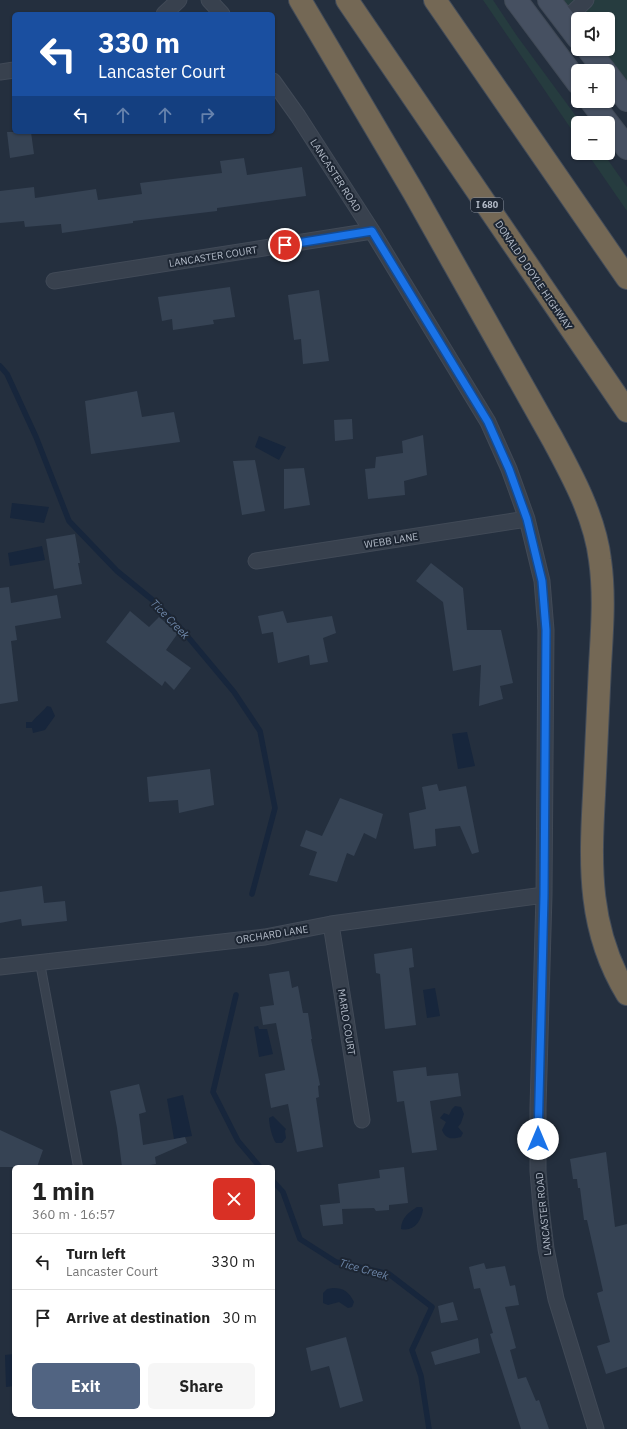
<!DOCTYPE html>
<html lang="en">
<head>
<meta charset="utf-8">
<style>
  body { margin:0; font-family:"IBM Plex Sans",sans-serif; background:#f6f6f6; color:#222; height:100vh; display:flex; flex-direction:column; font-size:15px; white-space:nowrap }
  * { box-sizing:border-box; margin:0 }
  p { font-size:13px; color:#767676 }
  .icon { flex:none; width:22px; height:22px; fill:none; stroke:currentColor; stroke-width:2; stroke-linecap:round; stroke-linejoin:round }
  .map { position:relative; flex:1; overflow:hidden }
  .side { position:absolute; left:12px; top:1165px; width:263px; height:252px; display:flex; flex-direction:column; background:#fff; border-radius:6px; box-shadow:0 1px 3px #0004 }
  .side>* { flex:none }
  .top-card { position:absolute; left:12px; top:12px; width:263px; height:122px; border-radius:6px; box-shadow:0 1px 3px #0004; background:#1a4fa0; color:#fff; overflow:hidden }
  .fabs { position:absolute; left:571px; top:12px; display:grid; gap:8px }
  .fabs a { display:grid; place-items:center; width:44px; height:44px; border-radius:6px; background:#fff; box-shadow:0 1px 3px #0004; font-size:20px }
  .pin { position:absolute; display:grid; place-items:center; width:34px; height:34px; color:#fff; margin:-17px; border:2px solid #fff; border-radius:50%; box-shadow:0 1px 4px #0007 }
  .me { position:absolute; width:44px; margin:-22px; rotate:0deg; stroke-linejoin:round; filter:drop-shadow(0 0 3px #0008) }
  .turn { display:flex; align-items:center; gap:14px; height:84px; padding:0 20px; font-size:18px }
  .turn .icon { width:52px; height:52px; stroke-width:2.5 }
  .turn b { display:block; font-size:28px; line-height:34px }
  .lanes { display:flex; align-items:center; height:38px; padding:0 20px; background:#0003; justify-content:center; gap:20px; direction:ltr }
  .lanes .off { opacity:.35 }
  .round { display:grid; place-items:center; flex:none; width:42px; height:42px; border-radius:6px; background:#f6f6f6 }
  .head { display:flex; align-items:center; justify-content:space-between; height:68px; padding:0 20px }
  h1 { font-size:24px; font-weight:800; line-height:30px }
  .cta { display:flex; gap:8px; margin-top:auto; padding:8px 20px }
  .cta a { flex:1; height:46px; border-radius:6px; background:#516482; color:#fff; font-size:16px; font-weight:800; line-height:46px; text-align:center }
  .cta a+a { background:#f6f6f6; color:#222 }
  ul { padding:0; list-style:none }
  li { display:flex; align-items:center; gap:12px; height:56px; padding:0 20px; border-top:1px solid #e0e0e0 }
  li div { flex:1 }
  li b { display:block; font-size:15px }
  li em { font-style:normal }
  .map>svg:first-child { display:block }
  .green { fill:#263c3f }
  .water { fill:#17263c }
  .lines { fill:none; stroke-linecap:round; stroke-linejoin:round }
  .stream { stroke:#17263c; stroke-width:5.5 }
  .building { fill:#364354 }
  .lane-casing { stroke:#414a57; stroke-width:10 }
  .street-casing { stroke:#414a57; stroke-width:17 }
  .secondary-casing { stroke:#414a57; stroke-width:24 }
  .highway-casing { stroke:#434c59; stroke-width:24 }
  .lane { stroke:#38414e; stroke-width:8 }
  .street { stroke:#38414e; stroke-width:15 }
  .secondary { stroke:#465061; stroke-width:22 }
  .highway { stroke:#746855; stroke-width:22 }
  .route-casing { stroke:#114b97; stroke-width:10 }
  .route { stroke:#1a73e8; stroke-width:7 }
  .labels { text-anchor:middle; stroke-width:4; stroke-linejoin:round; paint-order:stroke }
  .shield { fill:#1d2633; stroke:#878f9c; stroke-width:1 }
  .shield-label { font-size:9px; font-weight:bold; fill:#b4bcc9 }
  .street-label { font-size:10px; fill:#b4bcc9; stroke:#1d2633 }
  .water-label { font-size:11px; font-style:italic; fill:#6d86a8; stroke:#1d2633 }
</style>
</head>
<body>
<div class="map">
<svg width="627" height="1429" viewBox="0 0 627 1429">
  <rect width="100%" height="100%" fill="#242f3e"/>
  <path class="green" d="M483,0H493L517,36L581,123H578V139Z
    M549,0H627V100L588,49H608V19H578V38Z
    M587,153H603L627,187V211Z"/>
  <path class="water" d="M259,436L286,447L279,460L255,447Z
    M12,503L49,507L44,523L10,518Z
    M42,546L45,560L10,566L8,553Z
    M47,706L51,707L55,716L45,730L33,733L32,728H26V722H32C36,716 42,713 47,706Z
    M467,732L475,766L458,769L452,734Z
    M435,988L440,1016L427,1018L423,990Z
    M258,1026L259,1029H267L273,1054L259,1057L254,1027Z
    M183,1095L192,1136L174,1139L167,1099Z
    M455,1106L461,1107L464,1114L461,1123L458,1127L463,1133L461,1137C452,1139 446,1140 442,1130L446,1122L440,1118L444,1113L449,1115L452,1109Z
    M273,1116L286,1129L285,1131L286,1138L282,1143H276C272,1138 269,1124 269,1118Z
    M417,1207H422L423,1210C421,1221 414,1232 401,1229C401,1218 409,1212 417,1207Z
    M333,1288C344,1288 349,1292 354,1302L352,1307L348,1308L339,1302L328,1305L323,1303V1293L327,1289Z
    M14,1354V1386L6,1387L5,1355Z"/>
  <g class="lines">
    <path class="stream" d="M0,366L7,374L36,437L69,521L117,571L155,602L183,631L234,692L260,731L275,808L252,894
      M236,995L213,1092L238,1141L260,1167
      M273,1181L283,1192L300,1239L336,1262L389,1274L432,1307L412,1350L421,1376L429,1429"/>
  </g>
  <path class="building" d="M7,132H31L34,154L10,158Z
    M244,158L247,175L302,167L306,196L217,208V211L133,221V223L62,233L61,224L25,227L24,221L0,223V191L34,187L35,198L96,189L98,200L142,194L140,183L222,173L220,161Z
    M230,287L235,317L213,320L214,324L173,330L172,319L162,321L158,297Z
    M319,290L329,361L303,364L301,339L294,340L288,295Z
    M137,391L142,417L174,412L180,442L91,454L85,401Z
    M352,419L353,439L335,441L334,420Z
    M423,435L427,475L404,481L405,495L368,499L365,469L375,468L376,457L403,453L402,441Z
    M255,460L265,511L242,515L233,461Z
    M304,468L310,505L284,509V469Z
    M75,534L80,563H78L82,584L54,589L46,539Z
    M431,563L463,588L467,630H501L513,683L500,686L503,699L479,706L481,665L453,671L443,602L416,581Z
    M9,587L11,603L57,595L61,618L15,626L17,640L11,641L18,701L0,704V588Z
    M130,611L149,627L159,617L178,633L166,650L191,668L174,690L165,681L162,686L106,642Z
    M283,611L287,623L332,616L336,633L323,638L328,662L310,665L309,655L278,663L273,632L262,634L258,616Z
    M210,769L214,805L179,813L178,800L149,802L147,777Z
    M437,784L439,791L466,786L479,852L472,854L460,826L435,829L436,846L414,849L409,813L426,809L422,787Z
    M340,798L383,814L376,839L364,833L354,856L347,853L337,882L309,875L317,852L300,846L306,830L322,836Z
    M42,886L44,903L65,901L67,921L22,926L21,919L0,923V892Z
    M412,948L414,967L409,968L416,1025L385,1029L380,974L376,973L374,954Z
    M289,971L292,988L298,986L303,1013H308L312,1039H311L320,1085L318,1086L319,1097L316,1098L323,1147L297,1152L288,1104L271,1108L265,1074L285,1070L276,1023L263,1025L260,1007L274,1005L269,974Z
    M426,1067L427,1076L458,1073L461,1096L430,1101L437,1150L412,1153L404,1101L397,1102L393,1071Z
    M139,1084L146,1112L139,1114L143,1145L185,1137L187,1143L155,1157L156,1164L137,1167H122L117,1128L110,1091Z
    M0,1130L43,1150L37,1167H0Z
    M606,1152L615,1227L627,1224V1367L606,1374L597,1346L610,1342L597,1293L603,1291L587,1220H584L580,1188H578L577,1179H573L570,1159Z
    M404,1167L408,1203L389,1205V1210L376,1211L374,1208L342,1209L343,1224L323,1226L320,1205L340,1203L338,1184L380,1178L379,1170Z
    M484,1263L486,1269L505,1266L510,1286L515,1285L519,1305L505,1307L516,1348L510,1350L518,1379L526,1377L536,1401L539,1400L549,1429H521L490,1334L493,1333L480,1288L474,1289L469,1267Z
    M453,1302L458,1320L441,1323L438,1306Z
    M346,1337L363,1401L340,1408L329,1366L311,1371L306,1348Z
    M478,1338L480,1353L435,1365L431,1352Z"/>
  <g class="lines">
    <defs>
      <path id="lane" d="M40,963L78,1167"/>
      <path id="street" d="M209,0L222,14
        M164,14L179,0
        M564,21L586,0
        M0,72L14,70
        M273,81L298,116L372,231L488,422L509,469L527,519L542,581L546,630L544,895L538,1108V1171L541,1208L546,1249L556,1299L596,1429
        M54,281L372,231
        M256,561L527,519
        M331,924L362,1120
        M0,967L265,937L331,924L544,895"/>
      <path id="secondary" d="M516,0L578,83
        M549,0L578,38
        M588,49L605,71
        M608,75L627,100
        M591,101L627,148"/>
      <path id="highway" d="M300,0L414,193L552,438C572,475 595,517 600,560C605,595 602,631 600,666C598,709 596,752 594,795C590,867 588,930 627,994
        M347,0L627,411
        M435,0L627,278"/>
    </defs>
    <use href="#lane" class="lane-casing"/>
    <use href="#street" class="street-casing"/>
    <use href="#secondary" class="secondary-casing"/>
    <use href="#highway" class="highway-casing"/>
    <use href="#lane" class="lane"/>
    <use href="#street" class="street"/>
    <use href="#secondary" class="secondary"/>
    <use href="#highway" class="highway"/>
  </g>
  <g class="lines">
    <defs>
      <path id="route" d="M285,245L372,231L488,422L509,469L527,519L542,581L546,630L544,895L538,1139"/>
    </defs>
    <use href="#route" class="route-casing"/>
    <use href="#route" class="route"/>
  </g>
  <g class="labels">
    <rect class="shield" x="471" y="198" width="32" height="14" rx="3"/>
    <g class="shield-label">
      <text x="487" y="208">I 680</text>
    </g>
    <g class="street-label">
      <text transform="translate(336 175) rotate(57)" y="4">LANCASTER ROAD</text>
      <text transform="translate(213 256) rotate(-9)" y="4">LANCASTER COURT</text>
      <text transform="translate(534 275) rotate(56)" y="4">DONALD D DOYLE HIGHWAY</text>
      <text transform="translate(391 540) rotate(-9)" y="4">WEBB LANE</text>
      <text transform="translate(272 934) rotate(-9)" y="4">ORCHARD LANE</text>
      <text transform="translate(347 1022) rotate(81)" y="4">MARLO COURT</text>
      <text transform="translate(543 1214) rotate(-96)" y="4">LANCASTER ROAD</text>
    </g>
    <g class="water-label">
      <text transform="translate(170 619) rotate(46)" y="4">Tice Creek</text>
      <text transform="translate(364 1269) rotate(16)" y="4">Tice Creek</text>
    </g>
  </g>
</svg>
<div class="fabs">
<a><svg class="icon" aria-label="sound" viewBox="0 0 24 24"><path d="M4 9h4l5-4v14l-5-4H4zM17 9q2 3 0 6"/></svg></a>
<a>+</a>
<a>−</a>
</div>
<div class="pin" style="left:285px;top:245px;background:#d93025"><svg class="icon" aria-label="arrive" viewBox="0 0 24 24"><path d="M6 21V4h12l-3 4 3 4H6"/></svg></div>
<svg class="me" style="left:538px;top:1139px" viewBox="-20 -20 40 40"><circle r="19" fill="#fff"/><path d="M0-13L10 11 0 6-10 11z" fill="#1a73e8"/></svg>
<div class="top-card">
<div class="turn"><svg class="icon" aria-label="left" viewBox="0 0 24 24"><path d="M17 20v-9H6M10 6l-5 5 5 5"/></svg><div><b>330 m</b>Lancaster Court</div></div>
<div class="lanes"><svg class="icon" aria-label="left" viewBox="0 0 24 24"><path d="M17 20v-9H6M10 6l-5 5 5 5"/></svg><svg class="icon off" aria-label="ahead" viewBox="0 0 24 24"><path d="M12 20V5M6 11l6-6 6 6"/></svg><svg class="icon off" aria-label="ahead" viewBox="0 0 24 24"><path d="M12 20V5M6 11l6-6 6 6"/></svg><svg class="icon off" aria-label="right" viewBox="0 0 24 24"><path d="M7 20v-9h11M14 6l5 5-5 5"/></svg></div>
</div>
<section class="side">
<div class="head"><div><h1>1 min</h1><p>360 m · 16:57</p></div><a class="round" style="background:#d93025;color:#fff"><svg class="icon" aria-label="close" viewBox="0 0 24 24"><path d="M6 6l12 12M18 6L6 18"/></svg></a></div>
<ul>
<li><svg class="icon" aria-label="left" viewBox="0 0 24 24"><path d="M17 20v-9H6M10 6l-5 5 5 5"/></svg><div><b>Turn left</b><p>Lancaster Court</p></div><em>330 m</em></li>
<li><svg class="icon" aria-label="arrive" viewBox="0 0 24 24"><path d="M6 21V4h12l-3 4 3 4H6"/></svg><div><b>Arrive at destination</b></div><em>30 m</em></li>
</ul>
<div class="cta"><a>Exit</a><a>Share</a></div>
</section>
</div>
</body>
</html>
